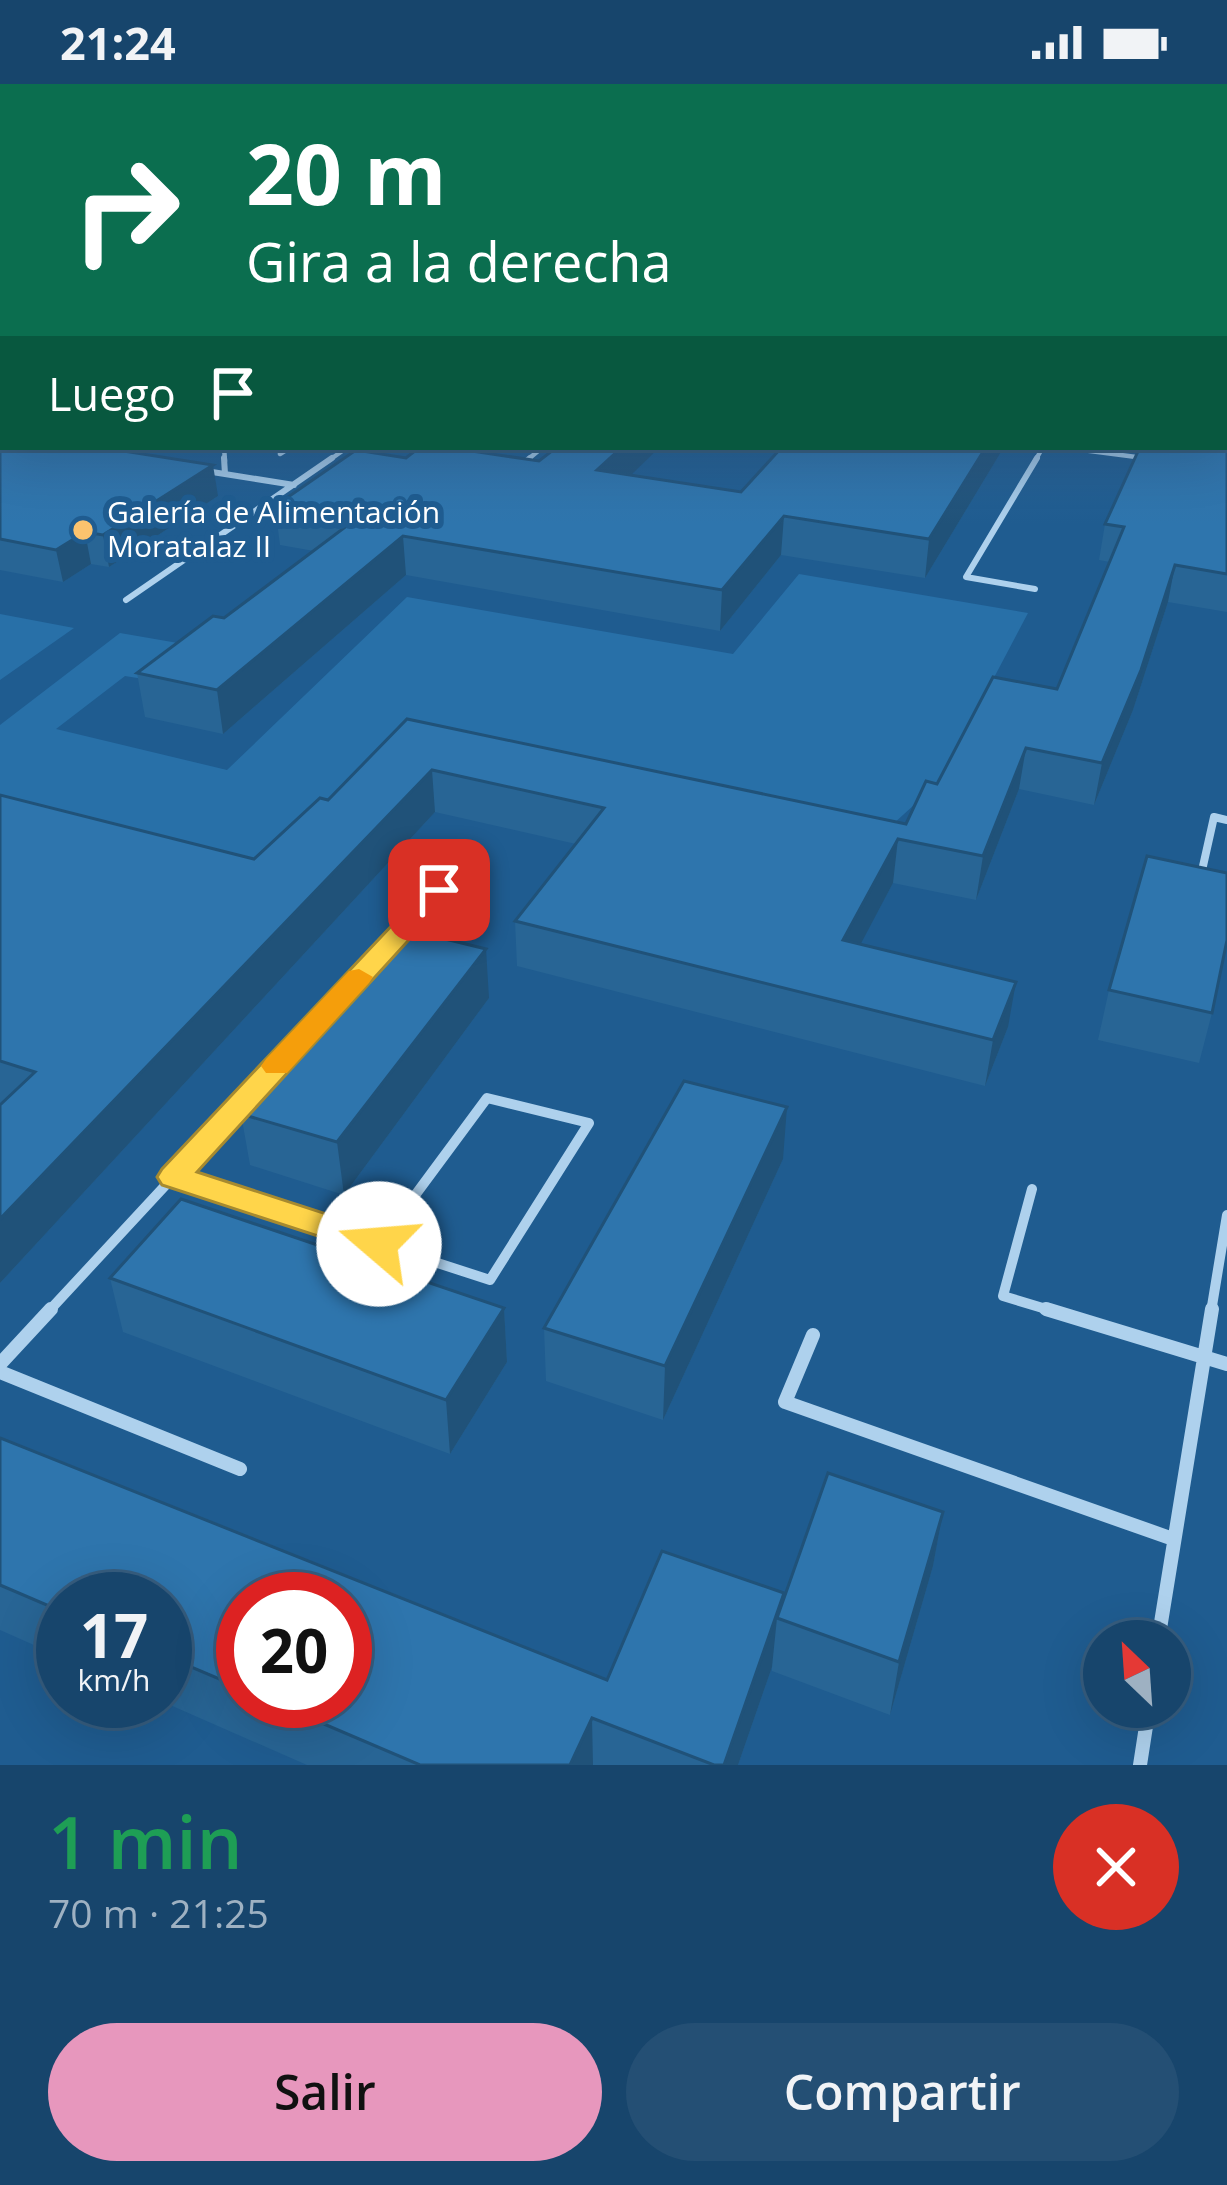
<!DOCTYPE html>
<html lang="es">
<head>
<meta charset="utf-8">
<style>
  body { margin:0; font-family:"Open Sans",sans-serif; background:#244f74; color:#f1f3f6; height:100vh; display:flex; flex-direction:column; font-size:45px; white-space:nowrap }
  * { box-sizing:border-box; margin:0 }
  p { font-size:39px; color:#9eb1c2 }
  .icon { flex:none; width:66px; height:66px; fill:none; stroke:currentColor; stroke-width:2; stroke-linecap:round; stroke-linejoin:round }
  .map { position:relative; height:1681px; overflow:hidden }
  .side { display:flex; flex-direction:column; background:#17456c; flex:1 }
  .side>* { flex:none }
  .top-card { position:absolute; left:0px; top:0px; width:1227px; height:366px; box-shadow:0 12px 48px #0002,0 0 0 3px #365d7f; background:#0b6e4f; color:#fff; overflow:hidden }
  .needle { width:78px; rotate:335deg }
  .fabs { position:absolute; left:1083px; top:1536px; display:grid; gap:24px }
  .fabs a { display:grid; place-items:center; width:108px; height:108px; border-radius:50%; background:#17456c; box-shadow:0 12px 48px #0002,0 0 0 3px #365d7f; font-size:60px }
  .speed { position:absolute; left:36px; top:1488px; display:flex; gap:24px; font-size:60px; font-weight:700; text-align:center }
  .speed>* { display:grid; place-content:center; width:156px; height:156px; border-radius:50%; background:#17456c; box-shadow:0 12px 48px #0002,0 0 0 3px #365d7f; line-height:1 }
  .speed small { font-size:30px; font-weight:400 }
  .speed .limit { border:18px solid #d22; background:#fff; color:#111 }
  .pin { position:absolute; display:grid; place-items:center; width:102px; height:102px; color:#fff; margin:-51px; border-radius:24px; box-shadow:0 6px 18px #0006 }
  .me { position:absolute; width:132px; margin:-66px; rotate:288deg; stroke-linejoin:round; filter:drop-shadow(0 0 9px #0008) }
  .turn { display:flex; align-items:center; gap:42px; height:252px; padding:0 48px; font-size:54px }
  .turn .icon { width:156px; height:156px; stroke-width:2.5 }
  .turn b { display:block; font-size:84px; line-height:102px }
  .then { display:flex; align-items:center; height:114px; padding:0 48px; background:#0003; gap:24px; font-size:45px }
  .round { display:grid; place-items:center; flex:none; width:126px; height:126px; border-radius:63px; background:#244f74 }
  .head { display:flex; align-items:center; justify-content:space-between; height:204px; padding:0 48px }
  h1 { font-size:72px; font-weight:600; line-height:90px; color:#1e9e55 }
  .cta { display:flex; gap:24px; margin-top:auto; padding:24px 48px }
  .cta a { flex:1; height:138px; border-radius:72px; background:#e797bd; color:#111; font-size:48px; font-weight:600; line-height:138px; text-align:center }
  .cta a+a { background:#244f74; color:#f1f3f6 }
  .status { display:flex; justify-content:space-between; align-items:center; height:84px; padding:0 60px; background:#17456c; direction:ltr }
  .status svg { height:33px; fill:currentColor }
  .map>svg:first-child { display:block }
  .green { fill:#2870a8 }
  .lines { fill:none; stroke-linecap:round; stroke-linejoin:round }
  .service-far4 { stroke:#aed1ed; stroke-width:4.5 }
  .service-far3 { stroke:#aed1ed; stroke-width:6 }
  .service-far2 { stroke:#aed1ed; stroke-width:8 }
  .service-far1 { stroke:#aed1ed; stroke-width:10 }
  .service { stroke:#aed1ed; stroke-width:14 }
  .wall { fill:#286595; fill-rule:evenodd }
  .shaded-wall { fill:#205279 }
  .building { fill:#2e75ad; stroke:#205279; stroke-width:3 }
  .route { fill:#ffd54a; stroke:#a68a30; stroke-width:3 }
  .slow { fill:#f59e0b }
  .poi-dot { fill:#fbc36e; stroke:#1f5c90; stroke-width:4.5 }
  .labels { text-anchor:middle; stroke-width:12; stroke-linejoin:round; paint-order:stroke }
  .far-poi-label { font-size:30px; fill:#fff; stroke:#1f5c90; text-anchor:start }
</style>
</head>
<body>
<div class="status"><b>21:24</b><svg viewBox="0 0 49 12"><path d="M0 12V9h3v3zM5 12V6h3v6zM10 12V3h3v9zM15 12V0h3v12zM26 1h20v11H26zM47 4h2v5h-2z"/></svg></div>
<div class="map">
<svg width="1227" height="1681" viewBox="0 0 1227 1681">
  <rect width="100%" height="100%" fill="#1f5c90"/>
  <path class="green" d="M799,490L1028,529L939,698L868,763L396,666L252,793L0,743V641L120,549L201,563L156,597L125,592L56,645L227,686L407,513L733,570Z
    M0,530L74,544L0,596Z"/>
  <g class="lines">
    <path class="service-far4" d="M224,363L225,377
      M1059,363L1144,374
      M280,370L291,363
      M328,377L348,363
      M526,377L543,363
      M1035,377L1043,363"/>
    <path class="service-far3" d="M224,374L225,390
      M519,383L530,374
      M206,387L294,401
      M1035,505L966,493L1037,374
      M126,516L332,374"/>
    <path class="service-far2" d="M1201,791L1214,733L1227,736
      M395,854L439,807"/>
    <path class="service-far1" d="M487,1014L589,1039L490,1196L379,1160Z
      M174,1093L379,1160
      M1032,1105L1003,1212L1056,1228
      M48,1228L351,901
      M1211,1228L1227,1131"/>
    <path class="service" d="M1046,1225L1227,1280
      M813,1251L785,1318L1173,1455
      M0,1280L51,1225
      M0,1288L240,1385
      M1158,1557L1212,1225
      M1140,1681L1149,1623"/>
  </g>
  <path class="wall" d="M0,347L218,412L109,483L91,480L63,498L0,486Z
    M1227,358V528L1168,518L1133,626L1094,721L1019,705L976,816L893,799L860,860L1008,943L985,1002L517,882L515,837L576,760L435,728L0,1199V711L254,775L328,716L407,635L906,740L937,700L1057,605L1110,478L1099,476L1105,440Z
    M660,363L630,391L741,408L782,363H1004L925,494L781,471L720,547L406,491L223,650L145,633L137,589L224,534L314,467L280,461L275,422L406,374L539,377Z
    M1109,906L1212,929L1199,979L1098,956Z
    M489,914L344,1111L250,1081L241,1030Z
    M783,1075L663,1336L546,1297L544,1244Z
    M110,1194L504,1224L507,1278L450,1370L123,1248Z
    M0,1354L607,1596L784,1509L943,1428L933,1482L890,1631L772,1587V1583L738,1681H307L161,1617H165V1515H63V1574L0,1546ZM243,1515L345,1617H243Z"/>
  <path class="shaded-wall" d="M622,363H660L597,424V386Z
    M986,363H1004L925,494L929,455Z
    M213,381L218,412L109,483L103,451Z
    M784,432L781,471L720,547L722,506Z
    M85,448L91,480L63,498L56,466Z
    M403,452L406,491L223,650L217,606Z
    M1175,481L1168,518L1133,626L1094,721L1102,679Z
    M1026,664L1019,705L976,816L983,772Z
    M432,686L435,728L0,1199V1135Z
    M898,755L893,799L839,901L843,856Z
    M486,865L489,914L344,1111L337,1058Z
    M1016,898L1008,943L985,1002L993,956Z
    M787,1023L783,1075L663,1336L665,1282Z
    M504,1224L507,1278L450,1370L446,1316Z
    M943,1428L933,1482L890,1631L899,1578Z
    M784,1509L777,1534L772,1583L738,1681H724Z
    M592,1634L593,1681H570Z"/>
  <path class="building" d="M0,347L3,348V363H98L213,381L103,451L85,448L56,466L0,455Z
    M1224,357L1227,358V490L1175,481L1141,586L1102,679L1026,664L983,772L898,755L843,856L1016,898L993,956L515,837L604,724L432,686L0,1135V1021L35,988L0,977V711L254,775L320,714L328,716L407,635L906,740L926,697L937,700L993,593L1057,605L1124,443L1105,440L1140,363H1224Z
    M420,363H445L539,377L557,363H622L597,386L741,408L782,363H986L929,455L784,432L722,506L403,452L217,606L137,589L213,532L224,534L356,435L275,422L356,366L406,374Z
    M1147,772L1227,789V856L1212,929L1109,906Z
    M400,844L486,865L337,1058L241,1030Z
    M684,997L787,1023L665,1282L544,1244Z
    M181,1115L504,1224L446,1316L110,1194Z
    M0,1354L607,1596L662,1467L784,1509L724,1681H714L592,1634L570,1681H420L270,1617H345V1515H243V1605L165,1572V1515H63V1528L0,1501Z
    M828,1389L943,1428L899,1578L777,1534Z"/>
  <linearGradient id="sky" x2="0" y2="1"><stop stop-color="#11334f"/><stop offset="0.47" stop-color="#3c6c9c"/><stop offset="1" stop-color="#3c6c9c" stop-opacity="0"/></linearGradient>
  <rect width="1227" height="440" fill="url(#sky)"/>
  <path class="route" d="M439,798L449,801L452,806L449,812L197,1088L391,1151L396,1160L391,1169L379,1172L162,1101L157,1093L162,1085L430,801Z"/>
  <path class="slow" d="M359,885L373,893L369,899L287,989H266L261,982L266,975L349,887Z"/>
  <circle class="poi-dot" cx="83" cy="446" r="12"/>
  <g class="labels">
    <g class="far-poi-label">
      <text x="107" y="439">Galería de Alimentación<tspan x="107" dy="34">Moratalaz II</tspan></text>
    </g>
  </g>
</svg>
<div class="fabs">
<a><svg class="needle" viewBox="-14 -14 28 28"><path d="M0-13l5 13h-10z" fill="#e53935"/><path d="M0 13l5-13h-10z" fill="#9eb1c2"/></svg></a>
</div>
<div class="speed"><div>17<small>km/h</small></div><div class="limit">20</div></div>
<div class="pin" style="left:439px;top:806px;background:#d93025"><svg class="icon" aria-label="arrive" viewBox="0 0 24 24"><path d="M6 21V4h12l-3 4 3 4H6"/></svg></div>
<svg class="me" style="left:379px;top:1160px" viewBox="-20 -20 40 40"><circle r="19" fill="#fff"/><path d="M0-13L10 11 0 6-10 11z" fill="#ffd54a"/></svg>
<div class="top-card">
<div class="turn"><svg class="icon" aria-label="right" viewBox="0 0 24 24"><path d="M7 20v-9h11M14 6l5 5-5 5"/></svg><div><b>20 m</b>Gira a la derecha</div></div>
<div class="then">Luego<svg class="icon" aria-label="arrive" viewBox="0 0 24 24"><path d="M6 21V4h12l-3 4 3 4H6"/></svg></div>
</div>
</div>
<section class="side">
<div class="head"><div><h1>1 min</h1><p>70 m · 21:25</p></div><a class="round" style="background:#d93025;color:#fff"><svg class="icon" aria-label="close" viewBox="0 0 24 24"><path d="M6 6l12 12M18 6L6 18"/></svg></a></div>
<div class="cta"><a>Salir</a><a>Compartir</a></div>
</section>
</body>
</html>
